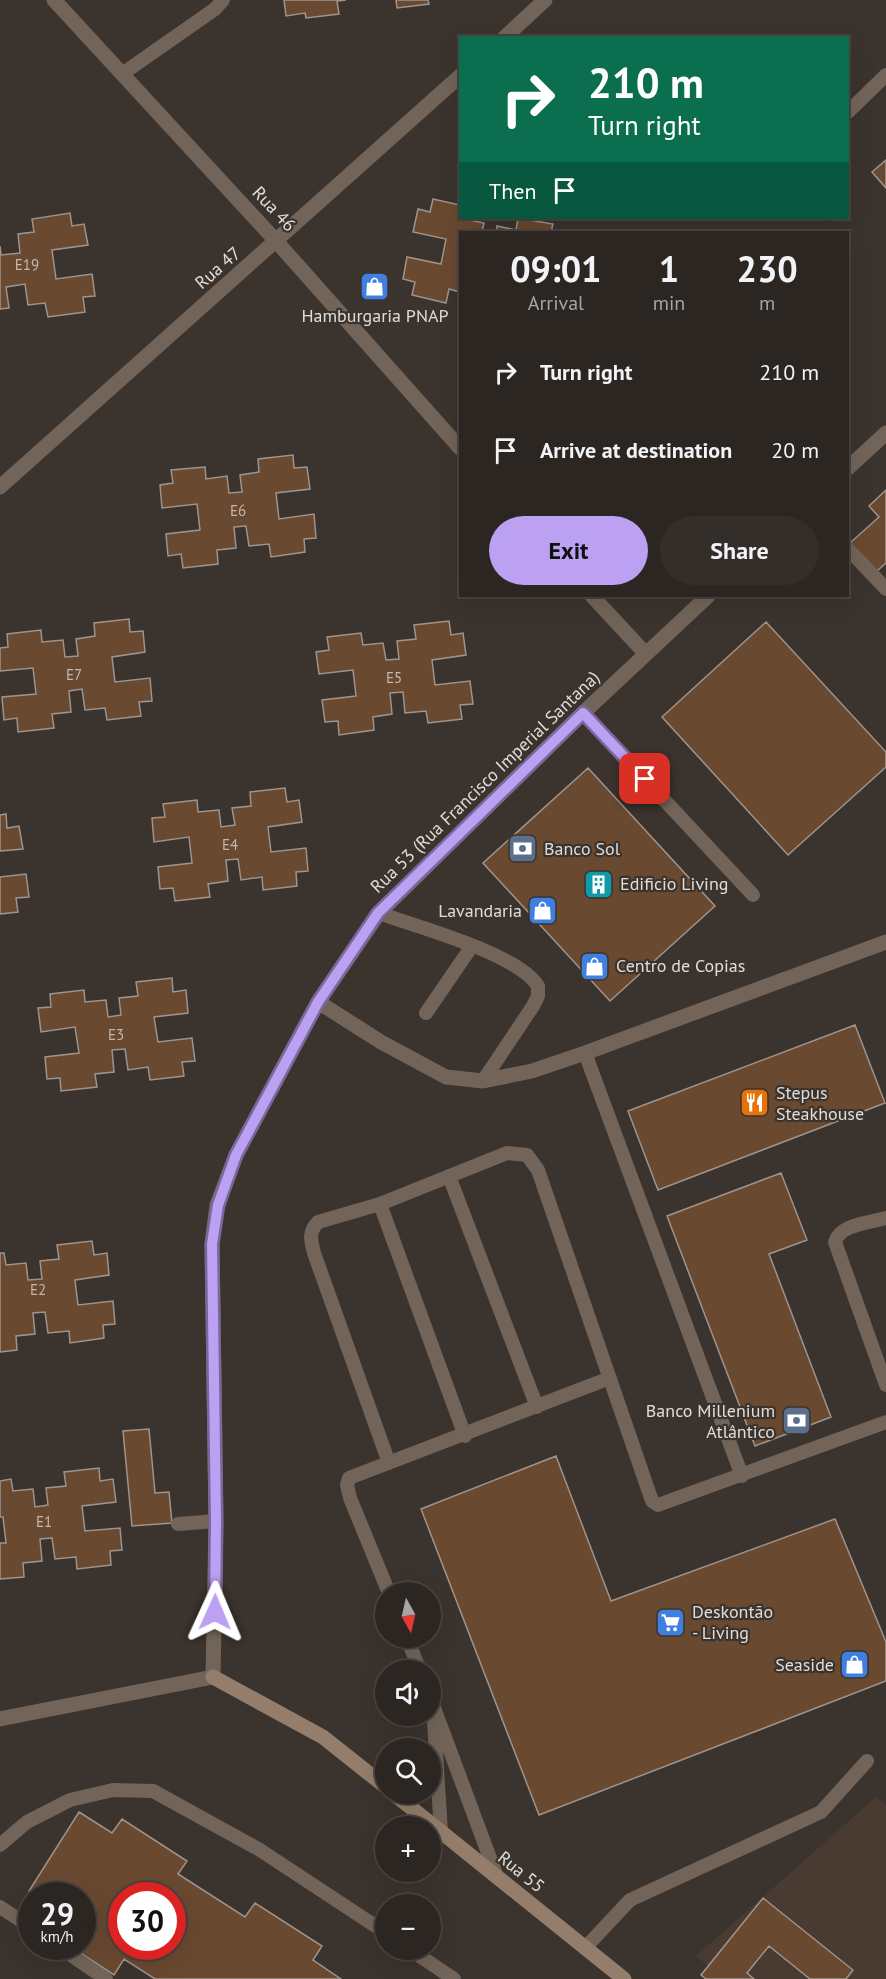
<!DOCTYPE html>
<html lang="en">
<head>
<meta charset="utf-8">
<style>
  body { margin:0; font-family:"PT Sans",sans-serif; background:#342e2a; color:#f1f3f6; height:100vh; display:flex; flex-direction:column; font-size:22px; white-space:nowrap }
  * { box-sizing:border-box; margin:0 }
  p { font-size:20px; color:#a6a5a5 }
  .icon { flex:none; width:33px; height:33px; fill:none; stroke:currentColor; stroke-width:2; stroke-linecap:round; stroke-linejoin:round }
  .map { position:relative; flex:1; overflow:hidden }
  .details { position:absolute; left:459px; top:231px; width:390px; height:366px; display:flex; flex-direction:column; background:#2c2622; border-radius:0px; box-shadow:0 6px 24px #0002,0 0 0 2px #484340 }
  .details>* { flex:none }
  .top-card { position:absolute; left:459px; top:36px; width:390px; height:183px; border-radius:0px; box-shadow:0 6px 24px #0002,0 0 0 2px #484340; background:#0b6e4f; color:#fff; overflow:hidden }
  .needle { width:39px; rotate:172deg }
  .tools { position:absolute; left:375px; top:1582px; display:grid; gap:12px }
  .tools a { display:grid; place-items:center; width:66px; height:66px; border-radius:50%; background:#2c2622; box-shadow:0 6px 24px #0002,0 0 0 2px #484340; font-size:30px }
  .speed { position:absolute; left:18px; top:1882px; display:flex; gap:12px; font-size:30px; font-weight:700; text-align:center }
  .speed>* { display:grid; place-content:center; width:78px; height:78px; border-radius:50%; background:#2c2622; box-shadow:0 6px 24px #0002,0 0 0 2px #484340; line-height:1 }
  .speed small { font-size:15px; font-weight:400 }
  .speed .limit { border:9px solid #d22; background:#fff; color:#111 }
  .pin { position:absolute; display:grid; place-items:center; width:51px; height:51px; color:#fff; margin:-26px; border-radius:12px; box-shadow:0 3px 9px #0006 }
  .me { position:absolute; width:66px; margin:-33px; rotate:1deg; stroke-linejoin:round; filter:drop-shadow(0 0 4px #0008) }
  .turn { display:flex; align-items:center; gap:21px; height:126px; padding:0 30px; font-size:27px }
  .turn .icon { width:78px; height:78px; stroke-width:2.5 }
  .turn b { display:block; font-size:42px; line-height:51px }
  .then { display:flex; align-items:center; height:57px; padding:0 30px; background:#0003; gap:12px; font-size:22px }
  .eta { display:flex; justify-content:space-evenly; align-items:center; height:102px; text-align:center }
  .eta b { font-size:36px; font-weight:800; line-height:42px }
  .button { display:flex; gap:12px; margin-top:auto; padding:12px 30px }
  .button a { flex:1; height:69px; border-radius:36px; background:#bca0f2; color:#111; font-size:24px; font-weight:800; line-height:69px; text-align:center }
  .button a+a { background:#342e2a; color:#f1f3f6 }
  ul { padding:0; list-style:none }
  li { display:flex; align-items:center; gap:18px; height:78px; padding:0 30px }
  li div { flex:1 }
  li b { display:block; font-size:22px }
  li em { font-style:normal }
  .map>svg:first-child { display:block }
  .built { fill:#493b31 }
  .building { fill:#6a4931; stroke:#9e948d; stroke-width:1.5; fill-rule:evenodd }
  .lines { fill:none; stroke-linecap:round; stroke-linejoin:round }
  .lane { stroke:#726458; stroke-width:14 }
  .street { stroke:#726458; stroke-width:15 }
  .secondary { stroke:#947e6b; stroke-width:15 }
  .route-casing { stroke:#7a689d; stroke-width:15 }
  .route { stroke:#bca0f2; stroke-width:10 }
  .labels { text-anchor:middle; stroke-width:4.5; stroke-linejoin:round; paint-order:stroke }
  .number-label { font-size:15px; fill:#c3b7ae }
  .street-label { font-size:18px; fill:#e1dcd8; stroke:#3b332d }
  .poi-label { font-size:18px; fill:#e1dcd8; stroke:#3b332d; text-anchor:start }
</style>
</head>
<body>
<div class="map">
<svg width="886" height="1979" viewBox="0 0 886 1979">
  <rect width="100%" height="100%" fill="#3b332d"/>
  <path class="built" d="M876,1797L886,1805V1979H724L696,1956Z"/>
  <path class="building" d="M284,0H346L337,1L339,14L306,18L305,13L286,16Z
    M396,0H428L429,4L397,8Z
    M886,160V188L872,172Z
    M433,199L460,205V218L484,223L482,232H460V292L449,289L446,303L412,295L415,282L403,279L407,257L441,264L446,239L413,232L418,209L430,212Z
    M70,213L72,226L84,224L88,245L52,250L56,279L92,274L95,296L83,297L85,312L48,317L45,303L28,305L25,284L6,287L9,308L0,309V246L1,255L20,253L18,234L34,232L32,219Z
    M518,218L553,224L551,232H496L497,226L516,230Z
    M293,455L294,468L307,467L310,489L276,493L279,519L314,514L316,538L304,539L305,552L271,557L269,544L249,546L246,526L234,527L236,548L217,550L218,564L183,568L181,554L168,556L166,534L200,530L197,504L162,508L160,485L173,483L171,470L205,467L206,479L227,476L229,493L242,492L240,475L259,472L258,459Z
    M886,490V563L877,571L850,543L879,517L869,506Z
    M129,619L130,632L143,631L145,652L112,657L115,682L150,678L152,701L139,702L141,716L107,720L105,708L85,710L82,689L69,691L71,712L52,714L54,728L18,732L17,718L4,720L2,697L36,694L33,668L0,671V648L8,647L7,634L41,630L42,642L63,640L65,657L78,656L76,639L95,636L94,623Z
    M449,621L451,635L463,633L466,655L432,660L435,685L470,681L473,704L460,705L462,719L428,723L426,711L405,713L403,692L390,693L392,714L373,717L374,730L339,735L338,721L325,722L322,700L356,696L353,670L319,674L316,652L329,650L327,637L361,633L363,645L383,643L386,660L399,659L397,641L416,639L414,625Z
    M766,622L886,752V767L788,855L662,717Z
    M588,768L715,906L610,1001L483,863Z
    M285,788L287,802L299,800L302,822L268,827L271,852L306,848L308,871L296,872L297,886L263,890L262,877L241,880L238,859L226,860L228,881L208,884L210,897L175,901L173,888L160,889L158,867L192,863L189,837L154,842L152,818L165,817L163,804L197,800L198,812L219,810L221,827L235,825L232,808L251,806L250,792Z
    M6,814L7,828L19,826L23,849L0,851V815Z
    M26,874L29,897L16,898L18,912L0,914V877Z
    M172,978L173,992L186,990L188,1013L154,1017L158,1042L192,1038L195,1061L182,1062L184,1076L150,1080L148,1067L128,1070L125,1049L112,1050L114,1072L95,1074L97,1087L61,1091L60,1078L47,1079L45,1057L79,1053L75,1027L41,1032L38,1008L51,1007L50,994L84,990L85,1002L106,1000L108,1017L121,1015L119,998L138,996L136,982Z
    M855,1025L885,1103L658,1190L628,1111Z
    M781,1173L807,1240L769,1254L831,1417L755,1446L667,1216Z
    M92,1241L94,1255L107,1253L109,1275L75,1280L78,1305L113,1301L115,1324L103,1325L104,1338L70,1343L69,1331L48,1333L45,1312L33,1313L35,1334L16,1336L17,1350L0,1352V1253H4L6,1265L26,1263L28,1280L42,1279L40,1261L59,1259L57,1245Z
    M149,1429L155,1493L169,1492L172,1523L132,1526L123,1431Z
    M556,1456L611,1601L835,1519L886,1642V1681L539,1815L421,1509Z
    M99,1468L100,1481L113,1479L116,1502L82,1506L85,1531L120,1528L122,1550L110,1551L111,1565L77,1569L76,1557L55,1559L52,1538L40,1539L42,1561L23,1563L24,1577L0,1579V1543H6L3,1517H0V1481L11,1479L13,1491L33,1489L35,1507L48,1505L46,1488L66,1486L64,1472Z
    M79,1812L112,1833L122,1819L187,1861L178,1874L245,1917L255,1903L322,1946L313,1960L341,1979H155L124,1959L114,1975L71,1947H82V1896H37L29,1891ZM122,1896H172V1947H122Z
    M763,1898L853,1970L846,1979H810L769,1946L747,1973L754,1979H706L701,1975Z"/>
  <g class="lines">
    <path class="lane" d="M122,74L215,9L223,0
      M848,112L886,75
      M848,549L886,589
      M583,713L753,895
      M379,913C417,927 517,953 538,986V996L533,1006L483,1081
      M426,1013L472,946
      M585,1053L742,1476
      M449,1176L537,1407
      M380,1204L465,1436
      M886,1218C870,1223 840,1224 835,1242L886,1385
      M389,1463L314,1253C311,1240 308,1233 318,1222L380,1204L507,1153L527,1155L538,1170L652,1501L658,1505L886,1422
      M178,1524L216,1521
      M389,1593L350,1498L347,1485L349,1478L610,1378
      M407,1638L420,1671
      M430,1697L497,1877
      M434,1721L441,1832
      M0,1845L27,1822L70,1800L113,1790L153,1791L260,1850L386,1933
      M0,1907L32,1928
      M59,1947L106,1979
      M585,1948L630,1900L821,1812L867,1761
      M411,1950L454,1979"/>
    <path class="street" d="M54,0L277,242L460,448
      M504,38L545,0
      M848,468L886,433
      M0,487L460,76
      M592,596L645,653
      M318,1002L381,1042L446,1077L483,1081L532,1071L585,1053L886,942
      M0,1719L213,1677L216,1521L212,1244L217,1205L236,1155L318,1002L379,913L583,713L708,596"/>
    <path class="secondary" d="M213,1677L323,1737L386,1787
      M394,1794L624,1979"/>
  </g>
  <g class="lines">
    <defs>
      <path id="route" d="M215,1612L216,1521L212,1244L218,1205L236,1155L318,1002L378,913L583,713L645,779"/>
    </defs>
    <use href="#route" class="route-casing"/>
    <use href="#route" class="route"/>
  </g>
  <defs>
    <symbol id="shop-square" viewBox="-11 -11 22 22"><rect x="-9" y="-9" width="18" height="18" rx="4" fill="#3f7fe0" stroke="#3b332d"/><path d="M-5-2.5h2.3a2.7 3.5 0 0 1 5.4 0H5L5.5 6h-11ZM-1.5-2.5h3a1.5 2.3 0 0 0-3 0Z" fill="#fff"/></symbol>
    <symbol id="bank-square" viewBox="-11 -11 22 22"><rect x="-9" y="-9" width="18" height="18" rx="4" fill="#5c6f8a" stroke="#3b332d"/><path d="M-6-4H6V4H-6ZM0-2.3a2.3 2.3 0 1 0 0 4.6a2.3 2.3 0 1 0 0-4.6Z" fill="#fff"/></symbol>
    <symbol id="building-square" viewBox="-11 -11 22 22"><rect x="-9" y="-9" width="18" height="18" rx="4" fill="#0f9aa8" stroke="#3b332d"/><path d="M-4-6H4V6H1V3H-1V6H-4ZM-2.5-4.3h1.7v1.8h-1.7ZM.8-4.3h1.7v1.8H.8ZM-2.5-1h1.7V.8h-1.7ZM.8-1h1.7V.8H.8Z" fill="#fff"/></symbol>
    <symbol id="restaurant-square" viewBox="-11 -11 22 22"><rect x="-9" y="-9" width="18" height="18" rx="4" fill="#e8710a" stroke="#3b332d"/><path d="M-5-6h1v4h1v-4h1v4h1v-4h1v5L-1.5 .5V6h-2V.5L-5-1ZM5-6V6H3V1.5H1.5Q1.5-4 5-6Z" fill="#fff"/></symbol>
    <symbol id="supermarket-square" viewBox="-11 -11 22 22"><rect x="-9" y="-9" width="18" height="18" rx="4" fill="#3f7fe0" stroke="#3b332d"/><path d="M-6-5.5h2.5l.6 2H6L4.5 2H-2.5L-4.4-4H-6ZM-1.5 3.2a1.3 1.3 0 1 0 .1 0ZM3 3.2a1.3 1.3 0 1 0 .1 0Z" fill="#fff"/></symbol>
  </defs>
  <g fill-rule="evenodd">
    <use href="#shop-square" x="358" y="270" width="33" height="33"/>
    <use href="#bank-square" x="506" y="832" width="33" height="33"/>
    <use href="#building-square" x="582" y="868" width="33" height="33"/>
    <use href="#shop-square" x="526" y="894" width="33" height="33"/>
    <use href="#shop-square" x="578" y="950" width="33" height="33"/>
    <use href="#restaurant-square" x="738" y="1086" width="33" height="33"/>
    <use href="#bank-square" x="780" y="1404" width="33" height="33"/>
    <use href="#supermarket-square" x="654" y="1606" width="33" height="33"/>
    <use href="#shop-square" x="838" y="1648" width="33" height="33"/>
  </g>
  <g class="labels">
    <g class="number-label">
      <text x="27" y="270">E19</text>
      <text x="238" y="516">E6</text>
      <text x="74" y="680">E7</text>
      <text x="394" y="683">E5</text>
      <text x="230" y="850">E4</text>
      <text x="116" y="1040">E3</text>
      <text x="38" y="1295">E2</text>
      <text x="44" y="1527">E1</text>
    </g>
    <g class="street-label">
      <text transform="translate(274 209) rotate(47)" y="6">Rua 46</text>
      <text transform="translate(218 268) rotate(-41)" y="6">Rua 47</text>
      <text transform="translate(485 782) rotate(-44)" y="6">Rua 53 (Rua Francisco Imperial Santana)</text>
      <text transform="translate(521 1872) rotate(39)" y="6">Rua 55</text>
    </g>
    <g class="poi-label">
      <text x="375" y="322" text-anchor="middle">Hamburgaria PNAP</text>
      <text x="544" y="855">Banco Sol</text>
      <text x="620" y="890">Edificio Living</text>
      <text x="522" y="917" text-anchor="end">Lavandaria</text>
      <text x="616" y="972">Centro de Copias</text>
      <text x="776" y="1099">Stepus<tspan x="776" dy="21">Steakhouse</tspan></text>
      <text x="775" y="1417" text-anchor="end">Banco Millenium<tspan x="775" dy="21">Atlântico</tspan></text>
      <text x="692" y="1618">Deskontão<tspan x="692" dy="21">- Living</tspan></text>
      <text x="834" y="1671" text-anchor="end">Seaside</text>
    </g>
  </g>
</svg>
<div class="tools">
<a><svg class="needle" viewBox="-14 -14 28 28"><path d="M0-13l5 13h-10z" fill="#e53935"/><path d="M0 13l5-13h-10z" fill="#a6a5a5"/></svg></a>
<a><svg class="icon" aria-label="sound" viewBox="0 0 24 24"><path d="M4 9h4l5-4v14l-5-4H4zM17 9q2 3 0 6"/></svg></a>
<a><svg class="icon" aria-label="search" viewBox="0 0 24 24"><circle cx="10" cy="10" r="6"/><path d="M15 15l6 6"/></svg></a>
<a>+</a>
<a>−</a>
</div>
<div class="speed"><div>29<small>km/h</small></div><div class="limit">30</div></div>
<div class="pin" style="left:645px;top:779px;background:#d93025"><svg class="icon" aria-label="arrive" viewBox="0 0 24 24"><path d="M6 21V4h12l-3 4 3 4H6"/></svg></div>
<svg class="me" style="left:215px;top:1612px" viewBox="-20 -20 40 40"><path d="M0-17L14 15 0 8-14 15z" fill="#bca0f2" stroke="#fff" stroke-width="4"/></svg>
<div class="top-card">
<div class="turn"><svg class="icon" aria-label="right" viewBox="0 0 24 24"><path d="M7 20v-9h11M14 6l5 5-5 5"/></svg><div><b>210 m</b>Turn right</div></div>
<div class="then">Then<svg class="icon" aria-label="arrive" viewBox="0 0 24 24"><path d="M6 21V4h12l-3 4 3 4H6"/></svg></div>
</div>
<section class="details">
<div class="eta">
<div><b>09:01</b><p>Arrival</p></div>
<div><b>1</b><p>min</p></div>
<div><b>230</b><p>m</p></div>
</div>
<ul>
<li><svg class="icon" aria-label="right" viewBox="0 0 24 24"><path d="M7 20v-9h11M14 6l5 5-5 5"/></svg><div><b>Turn right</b></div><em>210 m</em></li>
<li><svg class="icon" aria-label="arrive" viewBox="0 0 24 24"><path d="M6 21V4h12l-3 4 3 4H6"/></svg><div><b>Arrive at destination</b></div><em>20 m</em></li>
</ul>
<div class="button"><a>Exit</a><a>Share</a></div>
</section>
</div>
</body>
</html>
